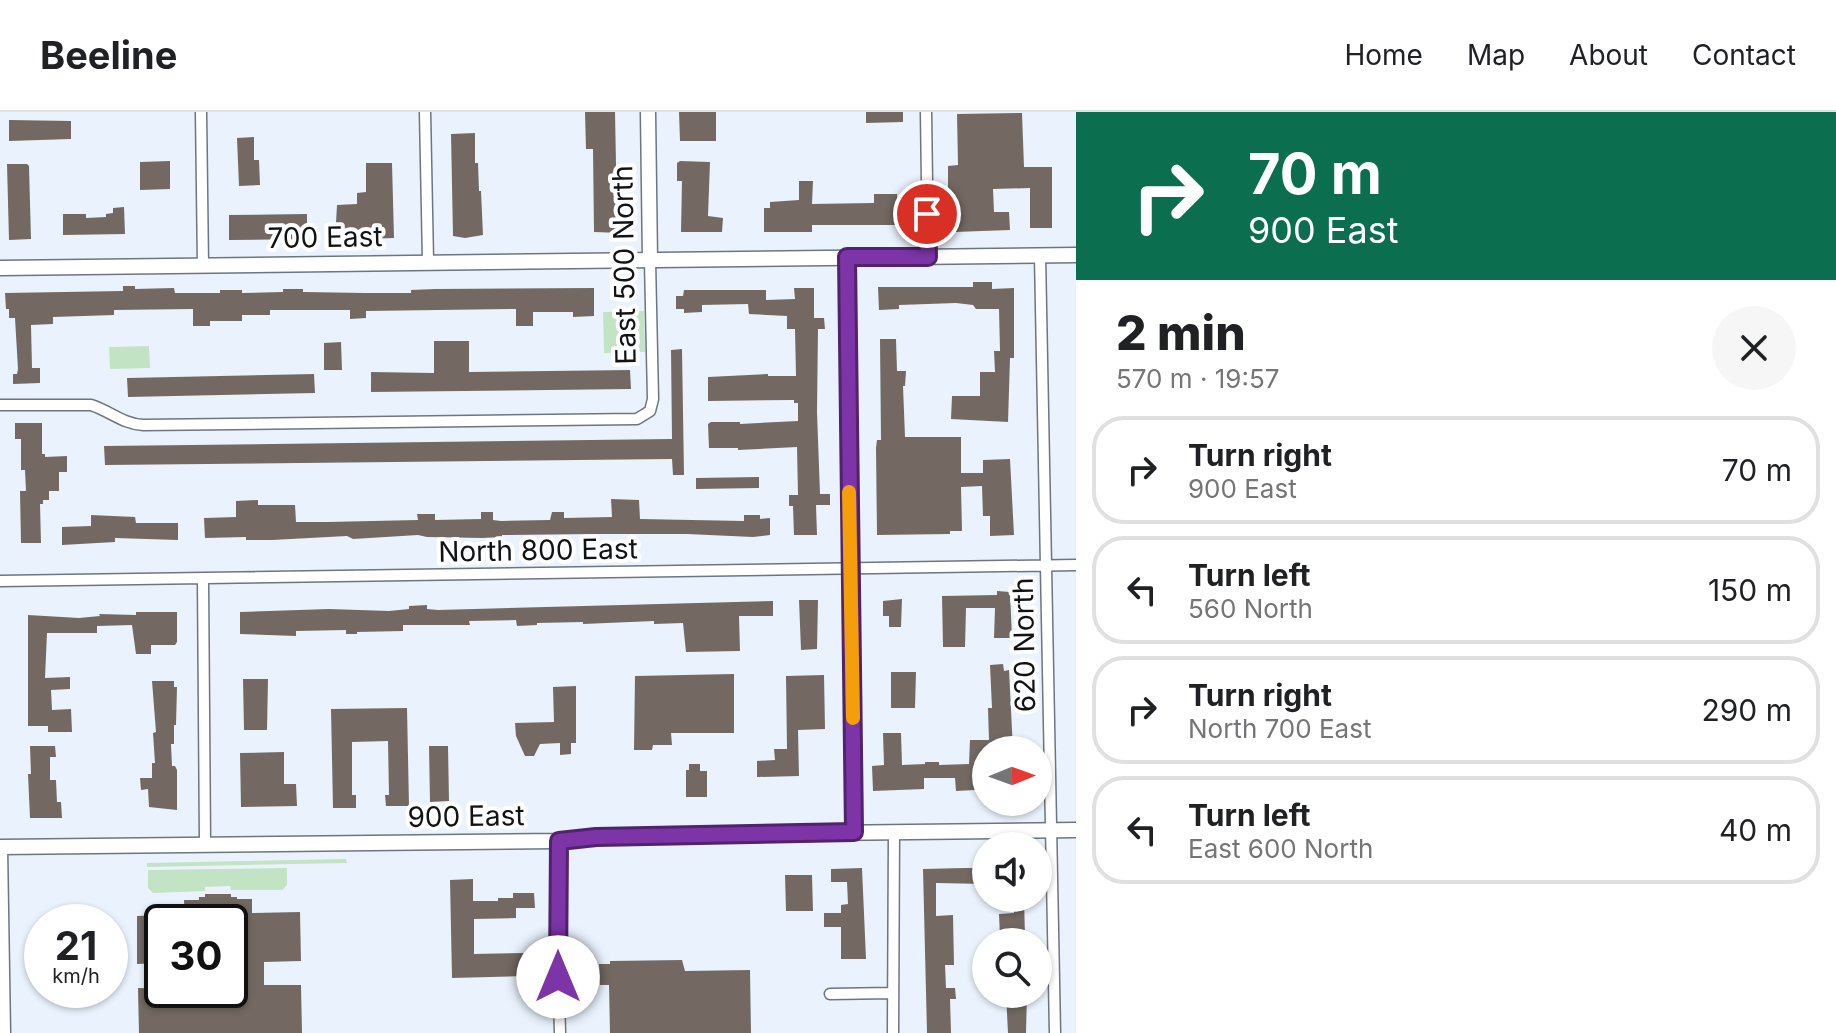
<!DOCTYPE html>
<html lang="en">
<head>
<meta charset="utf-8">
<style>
  body { margin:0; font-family:Inter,sans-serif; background:#f6f6f6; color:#202124; height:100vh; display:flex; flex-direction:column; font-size:30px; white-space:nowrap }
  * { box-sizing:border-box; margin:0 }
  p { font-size:26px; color:#757577 }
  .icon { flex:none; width:44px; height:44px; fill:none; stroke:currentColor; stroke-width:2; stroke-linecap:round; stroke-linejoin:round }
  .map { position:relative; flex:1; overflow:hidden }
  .drawer { display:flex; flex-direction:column; background:#fff; width:760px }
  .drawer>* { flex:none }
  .top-card { background:#0b6e4f; color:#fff; overflow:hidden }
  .needle { width:52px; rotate:89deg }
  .fabs { position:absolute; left:972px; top:624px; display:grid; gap:16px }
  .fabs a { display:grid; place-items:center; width:80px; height:80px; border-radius:50%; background:#fff; box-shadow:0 2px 6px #0004; font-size:40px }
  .speed { position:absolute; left:24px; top:792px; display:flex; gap:16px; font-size:40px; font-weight:700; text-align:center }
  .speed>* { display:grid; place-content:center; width:104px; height:104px; border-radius:50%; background:#fff; box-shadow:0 2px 6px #0004; line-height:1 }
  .speed small { font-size:20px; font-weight:400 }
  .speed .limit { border:4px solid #111; border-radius:12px; background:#fff; color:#111 }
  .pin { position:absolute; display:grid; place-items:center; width:68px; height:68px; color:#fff; margin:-34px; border:4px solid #fff; border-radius:50%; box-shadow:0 2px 8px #0007 }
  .me { position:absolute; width:88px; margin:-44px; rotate:0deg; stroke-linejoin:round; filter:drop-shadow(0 0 6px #0008) }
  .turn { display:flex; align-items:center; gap:28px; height:168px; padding:0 40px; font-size:36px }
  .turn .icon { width:104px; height:104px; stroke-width:2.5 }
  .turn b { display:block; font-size:56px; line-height:68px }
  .round { display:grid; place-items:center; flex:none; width:84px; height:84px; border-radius:42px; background:#f6f6f6 }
  .overview { display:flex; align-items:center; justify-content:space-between; height:136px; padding:0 40px }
  h1 { font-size:48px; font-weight:800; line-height:60px }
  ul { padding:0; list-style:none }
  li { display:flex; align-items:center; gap:24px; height:108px; margin:0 16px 12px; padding:0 24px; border:4px solid #e0e0e0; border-radius:32px }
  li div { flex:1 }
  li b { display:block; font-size:30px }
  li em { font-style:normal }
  header { display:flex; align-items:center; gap:48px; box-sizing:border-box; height:112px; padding:0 40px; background:#fff; border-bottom:2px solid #e0e0e0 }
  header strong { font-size:38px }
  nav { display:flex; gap:44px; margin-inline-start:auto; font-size:28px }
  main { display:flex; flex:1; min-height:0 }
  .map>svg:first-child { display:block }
  .green { fill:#c2e4c5 }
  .building { fill:#736962 }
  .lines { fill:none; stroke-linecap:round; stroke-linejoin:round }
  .street-casing { stroke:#6d757e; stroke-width:13 }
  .secondary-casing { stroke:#6d757e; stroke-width:17 }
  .street { stroke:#fff; stroke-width:10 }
  .secondary { stroke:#fff; stroke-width:14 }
  .route-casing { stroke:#51226d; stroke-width:20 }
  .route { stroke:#7c34a7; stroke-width:14 }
  .slow { stroke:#f59e0b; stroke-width:14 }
  .labels { text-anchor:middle; stroke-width:8; stroke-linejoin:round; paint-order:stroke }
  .street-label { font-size:28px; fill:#101316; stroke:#fff }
</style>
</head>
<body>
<header>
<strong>Beeline</strong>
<nav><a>Home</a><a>Map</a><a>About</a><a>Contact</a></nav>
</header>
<main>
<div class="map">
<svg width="1076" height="921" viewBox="0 0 1076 921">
  <rect width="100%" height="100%" fill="#eaf3fd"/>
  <path class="green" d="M644,199L645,240L604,241L603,200Z
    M149,234L150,256L110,257L109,235Z
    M346,747L347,751L147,755V751Z
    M287,756V773L282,778H231L230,774L205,775V779L153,781L148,776V758Z"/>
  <path class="building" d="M585,0H615L617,104H621V121L594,120L593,37H586Z
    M679,0H716V29H680Z
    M866,0H903V10L866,11Z
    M1022,1L1024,55H1052V116H1030V76L993,77L994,100H1009L1010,118L955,120L954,81H948V54L958,53L957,2Z
    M9,8L71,9V27L9,29Z
    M475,21V51H478L479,79H481L483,123L465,126L453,124L451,22Z
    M254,25V48H259L260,73L239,74L237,26Z
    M170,49V77L140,78V50Z
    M680,49L710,50L708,104L723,106L722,120H681L682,69H677V51Z
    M366,51H392L394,126L335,128L337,93L357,92V81L366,80Z
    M7,52H27L29,54L31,127L9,128Z
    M799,69H813L812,92L874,91V82H897L898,113H812V120H764V96H770V90L799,88Z
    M124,95L125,122L63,123V102H86V106L106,105V102L113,101V96Z
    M307,102V127L229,128V103Z
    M973,170H992V177L1014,176V246H1010L1008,310L951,307L952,284H980V260H995L994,239H1000L999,197H976L973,193L956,191L899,193V197L879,198L878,175H973Z
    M123,174H135V177L174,176L175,181H220V178H242V181L283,180V177H303V180L365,181H411V178L435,177L594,176V204L573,205V200H533V214H516V197L366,199V206L350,207V198H270V203H242V209H210V214H193V197L114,198V203L53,205V212L31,213L32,256H40V271L13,272V262H17L18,257L15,206H9V197H6L5,181L123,179Z
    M794,176H814V206H824L825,217H818L817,300L820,382H830V393H816L817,423H794L793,394H789V383H798L797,335L738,338V336H709L708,312L711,310H740V312L798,309V291H794V288L708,289V265L768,262V264H796L795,217H787V204L749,202L748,192L702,193V200L684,201V197H676V184H683L684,178H766V188L795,187Z
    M880,227H896L897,259H906L905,274H903L905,325H961V361H983V348L1010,347L1014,423L990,424V404H983L982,374L961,375L962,419H950V422L877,423L876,336L877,328H881Z
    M434,229H469V260L630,258L631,277L371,280V260L434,261Z
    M341,230L342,258H324V231Z
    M682,237L684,363H673L672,347L105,353L104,334L672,327L671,238Z
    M314,262L315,281L128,285L127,266Z
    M15,311H42V342H45V345L67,344V360H59V379H49V388H43V392H40L41,431H21L20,379H26L25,358H21V327H15Z
    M759,365V376L696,377V366Z
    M611,387L639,388L640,407L744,409V403H760V407L770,406V423L753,425L687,422H592L502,423V425L482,426L427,425L418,423L353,427L347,424L272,428H246V425L205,426L204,406L236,405V389L258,388V393H295L296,410H327L418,408L417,402H435V408L481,407V400H493V408L501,409L550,408L552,400H564V406L612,405Z
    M91,403L135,405L136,411H178V428L115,426V430L62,433V415L91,414Z
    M997,479L1010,480L1012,526H994L995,496H966L965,535H943L942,484L997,483Z
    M902,487L901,515H889V504H883V489Z
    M799,488H818L817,537L801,538Z
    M773,489V504H739L740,539L686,540L683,511L654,512V509L583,512V510L537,511V513L517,514L516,508L469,509L470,513H403V519L357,520V522H346V518L296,519V524L240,522V500L329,497L389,499L409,497V494L427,493V497L438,498Z
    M136,500H177V530L175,533H151V542H136L132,513L97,514V521H47L45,566L70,565V577L51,578L52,598L71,597L72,620H48V614H28V503L79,506L100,504L99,502L136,503Z
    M1003,552L1004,559L1009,558L1013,638H986V672L975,673V678L956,679L955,666H924V677L873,679L872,654L884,653L883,621H901L902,653L925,652V650H939V653L969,652L970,628H989L988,596H992L990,553Z
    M891,560H916L915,596H891Z
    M734,562V621H671L672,633H653L652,638H634L635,564Z
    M824,563L825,617L798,618L799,664L757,665V649L775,648L774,637H787L786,564Z
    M243,567H268L267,618H244Z
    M152,569H174V575H177L176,613H174V632H171L172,654H175L177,658V698L149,695L148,677L141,678L140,666H152V651H155L153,621L156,620Z
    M576,574V631H571V642L560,643V631L540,632L534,644H525L516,624L515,611L554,610L553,575Z
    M407,596L409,694H386L385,683H389L388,629L352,630V683H356V696H333L331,597Z
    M30,634H55L56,645H50V668H56L57,690H61L62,706H30L28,662H31Z
    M429,634H448L449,689L430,690Z
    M284,640V672H296L297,694L241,695L240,641Z
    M689,652H700V659H707V685H686V658H689Z
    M862,756L866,847H841V815H824V801H841V793L848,792L847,770H831V757Z
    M964,756H986V772L936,771V804L953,803L954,853H945L946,876H955L956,887H950L951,921H927L923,757Z
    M785,763H812L813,799H786Z
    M473,767V789H498V786H513V781H534L535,796H516V806L474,807V842L525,841V864L452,866L450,768Z
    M205,782H231V785H237V787H252V801L300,800L301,849L264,850V873H301L302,921H139L138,876L230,878V810H185L184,788H199V785H205Z
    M1013,786H1024L1025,825L1000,826L999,802L1014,801Z
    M162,803V851L137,852V804Z
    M682,848L685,859L750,858L751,921H610L609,873H600L599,852H610V849Z
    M1006,882H1027L1026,921H1008Z"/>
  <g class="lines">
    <defs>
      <path id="street" d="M201,0L203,154
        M425,0L428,149
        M926,0L928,145
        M1040,143L1055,921
        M847,145L854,720
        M0,293H91C110,299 123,312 143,313L637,307L650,299L653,287L650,149
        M203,468L205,732
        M0,469L1076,453
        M559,729L558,849L560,921
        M830,882L892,881
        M893,921L894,719"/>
      <path id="secondary" d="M648,0L650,149
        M0,156L1076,143
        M0,735L559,729L596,725L669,723L1076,718
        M0,735L3,921"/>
    </defs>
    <use href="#street" class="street-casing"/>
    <use href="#secondary" class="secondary-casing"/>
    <use href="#street" class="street"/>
    <use href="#secondary" class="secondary"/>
  </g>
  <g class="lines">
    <defs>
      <path id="route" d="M558,865L559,729L596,725L854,720L847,145H928L927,102"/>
    </defs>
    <use href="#route" class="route-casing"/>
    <use href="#route" class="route"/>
    <path class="slow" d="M849,380L853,606"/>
  </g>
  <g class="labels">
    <g class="street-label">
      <text transform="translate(325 125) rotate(-1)" y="10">700 East</text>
      <text transform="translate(624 153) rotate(-91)" y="10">East 500 North</text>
      <text transform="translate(538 438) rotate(-1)" y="10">North 800 East</text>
      <text transform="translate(1024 533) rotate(-91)" y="10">620 North</text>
      <text transform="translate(466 704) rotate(-1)" y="10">900 East</text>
    </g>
  </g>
</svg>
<div class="fabs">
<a><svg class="needle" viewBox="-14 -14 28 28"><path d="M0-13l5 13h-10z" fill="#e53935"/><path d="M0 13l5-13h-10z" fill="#757577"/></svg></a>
<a><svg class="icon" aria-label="sound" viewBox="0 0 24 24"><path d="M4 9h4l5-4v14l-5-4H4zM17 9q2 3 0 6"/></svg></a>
<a><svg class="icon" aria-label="search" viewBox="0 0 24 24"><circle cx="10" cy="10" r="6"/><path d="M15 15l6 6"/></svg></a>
</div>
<div class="speed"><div>21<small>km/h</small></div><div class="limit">30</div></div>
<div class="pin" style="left:927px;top:102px;background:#d93025"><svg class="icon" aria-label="arrive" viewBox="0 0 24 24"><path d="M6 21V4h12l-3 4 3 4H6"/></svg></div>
<svg class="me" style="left:558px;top:865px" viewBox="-20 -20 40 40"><circle r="19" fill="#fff"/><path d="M0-13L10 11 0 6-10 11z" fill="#7c34a7"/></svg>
</div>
<section class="drawer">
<div class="top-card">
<div class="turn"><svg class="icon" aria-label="right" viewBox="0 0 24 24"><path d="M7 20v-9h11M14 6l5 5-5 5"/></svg><div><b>70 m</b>900 East</div></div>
</div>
<div class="overview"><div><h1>2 min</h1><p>570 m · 19:57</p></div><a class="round"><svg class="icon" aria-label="close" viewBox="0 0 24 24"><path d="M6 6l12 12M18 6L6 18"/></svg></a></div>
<ul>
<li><svg class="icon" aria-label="right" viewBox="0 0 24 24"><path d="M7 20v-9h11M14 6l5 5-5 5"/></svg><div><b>Turn right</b><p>900 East</p></div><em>70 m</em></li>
<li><svg class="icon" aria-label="left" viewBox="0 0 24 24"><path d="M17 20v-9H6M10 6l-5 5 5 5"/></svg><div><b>Turn left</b><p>560 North</p></div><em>150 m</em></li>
<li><svg class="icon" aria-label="right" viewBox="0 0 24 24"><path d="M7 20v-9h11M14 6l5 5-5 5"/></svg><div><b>Turn right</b><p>North 700 East</p></div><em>290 m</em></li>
<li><svg class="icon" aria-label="left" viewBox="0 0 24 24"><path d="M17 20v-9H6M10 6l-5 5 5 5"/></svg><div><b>Turn left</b><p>East 600 North</p></div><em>40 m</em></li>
</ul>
</section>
</main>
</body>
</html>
